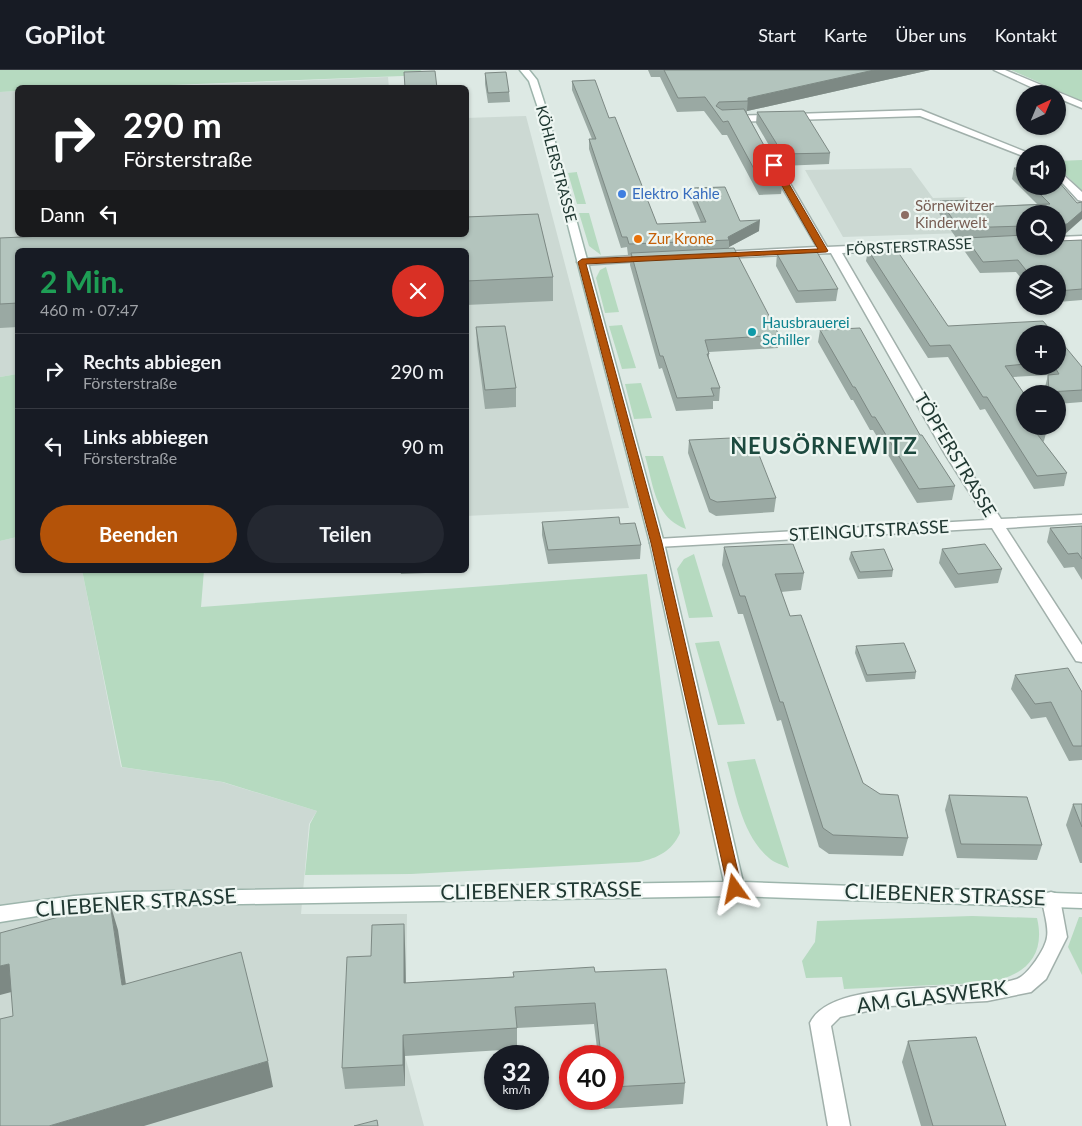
<!DOCTYPE html>
<html lang="de">
<head>
<meta charset="utf-8">
<style>
  body { margin:0; font-family:Lato,sans-serif; background:#242831; color:#f1f3f6; height:100vh; display:flex; flex-direction:column; font-size:19px; white-space:nowrap }
  * { box-sizing:border-box; margin:0 }
  p { font-size:16px; color:#9ea1a6 }
  .icon { flex:none; width:28px; height:28px; fill:none; stroke:currentColor; stroke-width:2; stroke-linecap:round; stroke-linejoin:round }
  .map { position:relative; flex:1; overflow:hidden }
  .details { position:absolute; left:15px; top:178px; width:454px; height:325px; display:flex; flex-direction:column; background:#171b24; border-radius:8px; box-shadow:0 1px 4px #0004 }
  .details>* { flex:none }
  .hud { position:absolute; left:15px; top:15px; width:454px; height:152px; border-radius:8px; box-shadow:0 1px 4px #0004; background:#202124; color:#fff; overflow:hidden }
  .needle { width:32px; rotate:44deg }
  .buttons { position:absolute; left:1016px; top:15px; display:grid; gap:10px }
  .buttons a { display:grid; place-items:center; width:50px; height:50px; border-radius:50%; background:#171b24; box-shadow:0 1px 4px #0004; font-size:25px }
  .speed { position:absolute; left:484px; top:975px; display:flex; gap:10px; font-size:25px; font-weight:700; text-align:center }
  .speed>* { display:grid; place-content:center; width:65px; height:65px; border-radius:50%; background:#171b24; box-shadow:0 1px 4px #0004; line-height:1 }
  .speed small { font-size:12px; font-weight:400 }
  .speed .limit { border:8px solid #d22; background:#fff; color:#111 }
  .pin { position:absolute; display:grid; place-items:center; width:42px; height:42px; color:#fff; margin:-21px; border-radius:10px; box-shadow:0 2px 8px #0006 }
  .me { position:absolute; width:55px; margin:-28px; rotate:348deg; stroke-linejoin:round; filter:drop-shadow(0 0 4px #0008) }
  .turn { display:flex; align-items:center; gap:18px; height:105px; padding:0 25px; font-size:22px }
  .turn .icon { width:65px; height:65px; stroke-width:2.5 }
  .turn b { display:block; font-size:35px; line-height:42px }
  .then { display:flex; align-items:center; height:48px; padding:0 25px; background:#0003; gap:10px; font-size:19px }
  .round { display:grid; place-items:center; flex:none; width:52px; height:52px; border-radius:26px; background:#242831 }
  .summary { display:flex; align-items:center; justify-content:space-between; height:85px; padding:0 25px }
  h1 { font-size:30px; font-weight:700; line-height:38px; color:#1e9e55 }
  .primary-button { display:flex; gap:10px; margin-top:auto; padding:10px 25px }
  .primary-button a { flex:1; height:58px; border-radius:30px; background:#b45309; color:#fff; font-size:20px; font-weight:700; line-height:58px; text-align:center }
  .primary-button a+a { background:#242831; color:#f1f3f6 }
  ul { padding:0; list-style:none }
  li { display:flex; align-items:center; gap:15px; height:75px; padding:0 25px; border-top:1px solid #363941 }
  li div { flex:1 }
  li b { display:block; font-size:19px }
  li em { font-style:normal }
  header { display:flex; align-items:center; gap:30px; box-sizing:border-box; height:70px; padding:0 25px; background:#171b24; border-bottom:1px solid #363941 }
  header strong { font-size:24px }
  nav { display:flex; gap:28px; margin-inline-start:auto; font-size:18px }
  .map>svg:first-child { display:block }
  .built { fill:#ccd9d3 }
  .green { fill:#b6dac0 }
  .lines { fill:none; stroke-linecap:round; stroke-linejoin:round }
  .street-casing { stroke:#a1b0ab; stroke-width:3 }
  .secondary-casing { stroke:#9db5ac; stroke-width:3 }
  .street { fill:#fff; fill-rule:evenodd }
  .secondary { fill:#fff; fill-rule:evenodd }
  .wall { fill:#9aa9a3 }
  .shaded-wall { fill:#7d8984 }
  .building { fill:#b3c4bd; stroke:#7d8984 }
  .route { fill:#b45309; stroke:#753606 }
  .shop-dot { fill:#3f7fe0; stroke:#eef6f2; stroke-width:2 }
  .education-dot { fill:#8d6e63; stroke:#eef6f2; stroke-width:2 }
  .food-dot { fill:#e8710a; stroke:#eef6f2; stroke-width:2 }
  .culture-dot { fill:#0f9aa8; stroke:#eef6f2; stroke-width:2 }
  .labels { text-anchor:middle; stroke-width:4.5; stroke-linejoin:round; paint-order:stroke }
  .far-street-label { font-size:15px; fill:#203832; stroke:#eef6f2 }
  .far-shop-label { font-size:15px; fill:#366cbe; stroke:#eef6f2; text-anchor:start }
  .far-education-label { font-size:15px; fill:#785e54; stroke:#eef6f2; text-anchor:start }
  .far-food-label { font-size:15px; fill:#c56008; stroke:#eef6f2; text-anchor:start }
  .far-culture-label { font-size:15px; fill:#0d838f; stroke:#eef6f2; text-anchor:start }
  .street-label { font-size:18px; fill:#203832; stroke:#eef6f2 }
  .near-street-label { font-size:21px; fill:#203832; stroke:#eef6f2 }
  .district-label { font-size:22px; font-weight:bold; letter-spacing:1px; fill:#1c493e; stroke:#eef6f2 }
</style>
</head>
<body>
<header>
<strong>GoPilot</strong>
<nav><a>Start</a><a>Karte</a><a>Über uns</a><a>Kontakt</a></nav>
</header>
<div class="map">
<svg width="1082" height="1056" viewBox="0 0 1082 1056">
  <rect width="100%" height="100%" fill="#dde9e4"/>
  <path class="built" d="M388,7L389,18H118Z
    M17,21L18,165H466V48L526,46L629,438L466,446V180H18L17,304L0,307V22Z
    M911,98L933,128L967,127L993,162L843,167L805,100Z
    M17,467L18,500H82L121,697L222,712L317,741L309,754L301,844H407L405,986L424,1056H0V471Z"/>
  <path class="green" d="M0,0H420L428,5L118,17L18,18L17,21L0,22Z
    M1011,0H1082V31Z
    M1082,90V121L1058,97V91Z
    M577,102V103L586,134H577L568,103Z
    M579,143H589L601,185L589,176Z
    M606,197L619,242L605,243L596,208L600,200Z
    M622,255L636,298L622,299L609,256Z
    M17,304V467L0,471V307Z
    M641,313L652,348L634,349L625,314Z
    M645,386H663L686,459C654,447 654,416 645,386Z
    M694,484L713,547L689,548L677,499L684,489Z
    M82,500H204L201,537L647,504L680,763C672,781 658,788 639,792L411,804L305,805L310,754L317,741L223,712L122,697Z
    M719,571L745,654L718,655L695,573Z
    M755,689L789,798C783,795 774,793 769,788C742,765 736,724 727,692Z
    M972,846L1037,848C1047,890 1020,909 981,913L844,919L842,907L806,908L802,891L815,872L817,851Z
    M1079,847H1082V905L1068,877Z"/>
  <g class="lines">
    <defs>
      <path id="street" d="M994,0H1005L1082,32V38L1058,28V24H1046Z
        M921,40L1031,84L1023,86L920,46L728,52L723,49L728,46Z
        M773,90L778,93L827,177L1025,168V174L842,183L959,384L1001,449L1082,445V453L1006,458L1082,575V592L1076,591L992,458L657,477L650,473L657,469L987,450L945,384L831,183L719,188L714,185L719,182L817,177L768,93Z
        M1058,100L1082,122V131L1078,130L1058,108Z
        M1082,166V172L1058,173V167Z
        M651,185L655,186V190L582,195L577,192L582,189Z
        M1051,822L1058,824L1060,829L1067,867L1046,909L1031,922L987,931L890,936L840,947L831,956L850,1056H828L810,953C833,905 970,925 1017,909C1028,905 1046,878 1047,867C1049,856 1043,840 1042,829L1044,824Z"/>
      <path id="secondary" d="M520,0H529L537,10L545,35L664,473L743,812L1082,824V838L735,826L126,836L74,840L0,852V836L74,826L126,822L724,812L650,473L537,35L529,11Z"/>
    </defs>
    <use href="#street" class="street-casing"/>
    <use href="#secondary" class="secondary-casing"/>
    <use href="#street" class="street"/>
    <use href="#secondary" class="secondary"/>
  </g>
  <path class="wall" d="M648,0H930L747,41V44L783,110L781,124L759,125L727,65H722L704,41L677,42L660,7H651Z
    M485,3L509,22L510,32L488,33L485,14Z
    M572,11L609,48L657,154L701,153L691,129V118L740,151L759,161L729,177V178L779,265L778,278L709,282V289L720,318L719,331H713V339L676,341L662,298L659,299L630,195L631,185H628L627,177L621,178L589,79V69H592L572,20Z
    M757,42L830,83L829,94L781,96L756,53Z
    M18,90V106L15,95Z
    M1014,98H1025V116H1058L1064,165L1058,166V144H1025V176L1082,170V230L1058,232V204H1025V213L1016,202L980,203L963,179L965,169H957L938,142L940,131L979,137L1037,134L1012,109Z
    M538,144L553,207V231L466,235V180H18V257L0,258V168L65,165H466V147Z
    M868,180L948,256L1025,264V296L1082,297V332L1058,334V324H1045V317L1048,305L1013,307L1047,359L1044,371L1043,372L1067,403L1064,416L1034,419L985,339L980,340L948,287L928,288L866,191Z
    M777,184L838,219L836,231L796,233L776,196Z
    M476,257L516,318V337L485,339L477,276Z
    M820,260L920,365L955,416L952,430L917,433L873,360H870L853,330H851L818,272Z
    M689,370L776,428L774,442L716,446L709,442L688,383Z
    M542,452L620,454L641,475L640,489L548,494L542,465Z
    M1082,456V510L1074,497L1064,498L1047,472L1050,458Z
    M724,477L804,503L801,520L781,522L790,546L863,713L908,768L903,786L829,784L819,777L781,650L777,651L743,544H738L722,495Z
    M942,479L1002,499L998,513L955,518L939,493Z
    M851,482L893,500L892,507L858,509L849,489Z
    M400,500H450V502L401,504Z
    M856,576L916,602L915,609L866,612L855,583Z
    M1015,605L1082,622V690L1069,691L1046,647L1031,649L1011,619Z
    M949,725L1042,775L1037,790L957,788L945,740Z
    M1073,734H1082V793H1080L1066,755Z
    M405,875L406,913L595,902L685,1013L683,1034L604,1039L602,1029H612V986H598L594,954L517,958V979L405,986V1016L345,1019L342,998L371,886Z
    M908,971L1006,1056H921L902,992Z"/>
  <path class="shaded-wall" d="M874,0H930L747,41L748,28Z
    M1082,141V149L1064,165L1058,166V161L1059,154Z
    M760,150L759,161L729,177V170L728,167Z
    M110,833L118,860L130,942L122,915Z
    M404,854L405,875L406,934L404,913Z
    M9,894L19,920L0,925V896Z
    M403,965L405,986V1016L403,995Z
    M268,991L273,1017L144,1056H49Z"/>
  <path class="building" d="M664,0H874L748,28V31L719,32L716,36L722,40L744,39L783,110H760L728,51L723,52L705,27L678,28Z
    M435,1L437,18H405L404,2Z
    M506,2L509,22L488,23L485,3Z
    M595,10L609,48L615,47L657,154L706,152L691,118L725,117L740,151L760,150L728,167L729,170L629,174L627,167H622L589,69H596L572,11Z
    M804,41L830,83L783,84L757,42Z
    M1014,98H1025V109Z
    M1058,111L1077,133L1082,132V141L1067,154H1059V160L1058,161V144H1025V156L959,158L940,131L973,130L979,137L1050,134L1032,116H1058Z
    M538,144L553,207L466,211V180H18V233L0,234V168L65,165H466V147Z
    M1025,165V176H1058V171L1082,170V219L1058,221V204H1029L1018,190L983,192L966,168Z
    M734,178L779,265L705,270L709,284H707L720,318H711L714,326L677,328L663,286H660L631,183Z
    M896,179L948,256L1043,251L1054,264H1025V294L1005,296L1025,325V356H1045L1047,359L1034,360L1067,403L1037,406L987,327H983L950,275L930,276L868,180Z
    M817,182L838,219L798,221L777,184Z
    M505,256L516,318L485,320L476,257Z
    M860,258L920,365H922L955,416L919,419L875,347H872L855,317H853L820,260Z
    M1058,268L1082,297V320L1049,322L1048,305L1059,304L1054,296H1058Z
    M752,367L776,428L717,432L710,429L689,370Z
    M619,447L620,454L635,453L641,475L548,480L542,452Z
    M1082,456V489L1078,483L1068,484L1050,458Z
    M793,474L804,503L775,504L790,546L801,545L863,713L880,724L898,725L908,768L833,765L823,758L783,632H780L745,526H740L724,477Z
    M985,474L1002,499L958,504L942,479Z
    M884,479L893,500L860,502L851,482Z
    M904,573L916,602L867,605L856,576Z
    M1068,598L1082,622V676H1073L1051,632L1035,634L1015,605Z
    M949,725L1027,727L1042,775L961,774Z
    M1073,734H1082V757Z
    M110,833L122,915L241,882L268,991L49,1056H0V949L13,946L9,894L0,896V863Z
    M404,854V913L514,907L513,902L594,897L595,902L666,899L685,1013L612,1017V986H601L595,933L515,937L517,958L403,965V995L342,998L347,887L371,886L372,855Z
    M976,967L1006,1056H933L908,971Z
    M377,1050L378,1056H354Z"/>
  <path class="route" d="M774,93L778,95L828,181L826,182L586,194L662,473L742,819L740,823H730L728,819L651,473L578,192L582,189L818,179L770,95Z"/>
  <circle class="shop-dot" cx="622" cy="124" r="5"/>
  <circle class="education-dot" cx="905" cy="145" r="5"/>
  <circle class="food-dot" cx="638" cy="169" r="5"/>
  <circle class="culture-dot" cx="752" cy="262" r="5"/>
  <g class="labels">
    <g class="far-street-label">
      <text transform="translate(556 94) rotate(75)" y="5">KÖHLERSTRASSE</text>
      <text transform="translate(909 177) rotate(-3)" y="5">FÖRSTERSTRASSE</text>
    </g>
    <g class="far-shop-label">
      <text x="632" y="129">Elektro Kahle</text>
    </g>
    <g class="far-education-label">
      <text x="915" y="141">Sörnewitzer<tspan x="915" dy="17">Kinderwelt</tspan></text>
    </g>
    <g class="far-food-label">
      <text x="648" y="174">Zur Krone</text>
    </g>
    <g class="far-culture-label">
      <text x="762" y="258">Hausbrauerei<tspan x="762" dy="17">Schiller</tspan></text>
    </g>
    <g class="street-label">
      <text transform="translate(955 385) rotate(59)" y="6">TÖPFERSTRASSE</text>
      <text transform="translate(869 461) rotate(-3)" y="6">STEINGUTSTRASSE</text>
    </g>
    <g class="near-street-label">
      <text transform="translate(541 821) rotate(-1)" y="7">CLIEBENER STRASSE</text>
      <text transform="translate(945 825) rotate(2)" y="7">CLIEBENER STRASSE</text>
      <text transform="translate(136 833) rotate(-4)" y="7">CLIEBENER STRASSE</text>
      <text transform="translate(932 927) rotate(-7)" y="7">AM GLASWERK</text>
    </g>
    <g class="district-label">
      <text x="824" y="384">NEUSÖRNEWITZ</text>
    </g>
  </g>
</svg>
<div class="buttons">
<a><svg class="needle" viewBox="-14 -14 28 28"><path d="M0-13l5 13h-10z" fill="#e53935"/><path d="M0 13l5-13h-10z" fill="#9ea1a6"/></svg></a>
<a><svg class="icon" aria-label="sound" viewBox="0 0 24 24"><path d="M4 9h4l5-4v14l-5-4H4zM17 9q2 3 0 6"/></svg></a>
<a><svg class="icon" aria-label="search" viewBox="0 0 24 24"><circle cx="10" cy="10" r="6"/><path d="M15 15l6 6"/></svg></a>
<a><svg class="icon" aria-label="layers" viewBox="0 0 24 24"><path d="M12 4l9 5-9 5-9-5zM3 14l9 5 9-5"/></svg></a>
<a>+</a>
<a>−</a>
</div>
<div class="speed"><div>32<small>km/h</small></div><div class="limit">40</div></div>
<div class="pin" style="left:774px;top:95px;background:#d93025"><svg class="icon" aria-label="arrive" viewBox="0 0 24 24"><path d="M6 21V4h12l-3 4 3 4H6"/></svg></div>
<svg class="me" style="left:735px;top:819px" viewBox="-20 -20 40 40"><path d="M0-17L14 15 0 8-14 15z" fill="#b45309" stroke="#fff" stroke-width="4"/></svg>
<div class="hud">
<div class="turn"><svg class="icon" aria-label="right" viewBox="0 0 24 24"><path d="M7 20v-9h11M14 6l5 5-5 5"/></svg><div><b>290 m</b>Försterstraße</div></div>
<div class="then">Dann<svg class="icon" aria-label="left" viewBox="0 0 24 24"><path d="M17 20v-9H6M10 6l-5 5 5 5"/></svg></div>
</div>
<section class="details">
<div class="summary"><div><h1>2 Min.</h1><p>460 m · 07:47</p></div><a class="round" style="background:#d93025;color:#fff"><svg class="icon" aria-label="close" viewBox="0 0 24 24"><path d="M6 6l12 12M18 6L6 18"/></svg></a></div>
<ul>
<li><svg class="icon" aria-label="right" viewBox="0 0 24 24"><path d="M7 20v-9h11M14 6l5 5-5 5"/></svg><div><b>Rechts abbiegen</b><p>Försterstraße</p></div><em>290 m</em></li>
<li><svg class="icon" aria-label="left" viewBox="0 0 24 24"><path d="M17 20v-9H6M10 6l-5 5 5 5"/></svg><div><b>Links abbiegen</b><p>Försterstraße</p></div><em>90 m</em></li>
</ul>
<div class="primary-button"><a>Beenden</a><a>Teilen</a></div>
</section>
</div>
</body>
</html>
